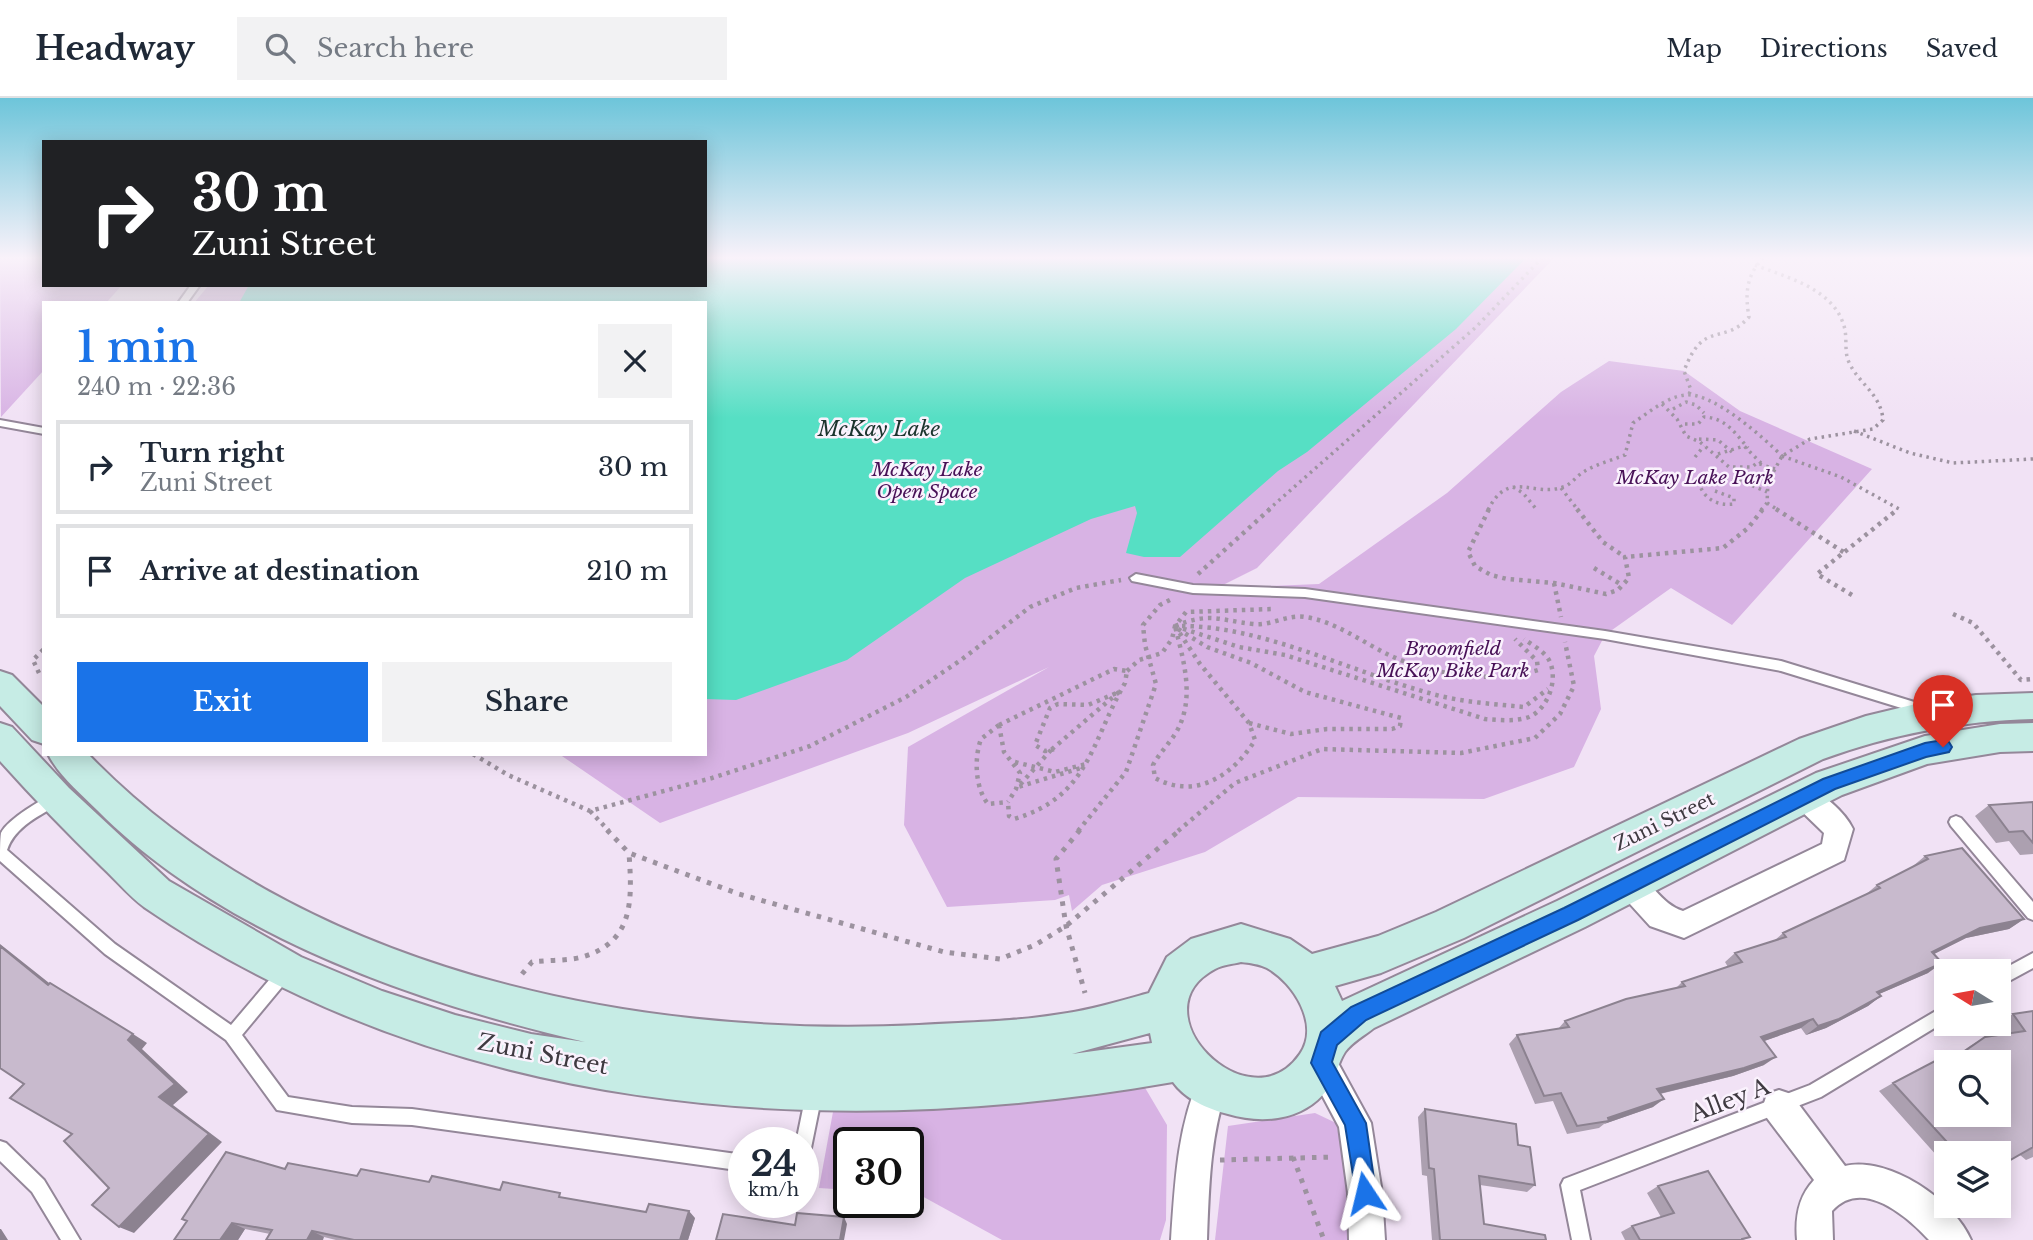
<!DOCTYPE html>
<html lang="en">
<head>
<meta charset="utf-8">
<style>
  body { margin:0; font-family:"Libre Baskerville",serif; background:#f2f2f3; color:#1f2937; height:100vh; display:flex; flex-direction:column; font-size:26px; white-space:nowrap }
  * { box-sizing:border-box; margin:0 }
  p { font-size:23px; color:#747a83 }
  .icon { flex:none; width:38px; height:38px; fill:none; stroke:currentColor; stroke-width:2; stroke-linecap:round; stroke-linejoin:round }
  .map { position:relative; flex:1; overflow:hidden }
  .drawer { position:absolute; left:42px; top:203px; width:665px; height:455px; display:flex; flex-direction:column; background:#fff; border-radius:0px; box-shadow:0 4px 18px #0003 }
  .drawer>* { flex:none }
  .hud { position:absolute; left:42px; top:42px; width:665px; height:147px; border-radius:0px; box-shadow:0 4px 18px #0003; background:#202124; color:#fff; overflow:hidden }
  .needle { width:46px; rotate:281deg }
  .buttons { position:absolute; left:1934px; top:861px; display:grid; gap:14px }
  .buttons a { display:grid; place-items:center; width:77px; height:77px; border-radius:0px; background:#fff; box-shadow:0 4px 18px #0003; font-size:35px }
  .speed { position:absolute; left:728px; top:1029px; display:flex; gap:14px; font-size:35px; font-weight:700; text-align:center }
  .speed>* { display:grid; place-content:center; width:91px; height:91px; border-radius:50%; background:#fff; box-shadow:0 4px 18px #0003; line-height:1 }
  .speed small { font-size:18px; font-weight:400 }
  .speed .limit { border:4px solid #111; border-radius:10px; background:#fff; color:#111 }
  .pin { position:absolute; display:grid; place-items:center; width:60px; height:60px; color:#fff; margin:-72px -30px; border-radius:50% 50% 50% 0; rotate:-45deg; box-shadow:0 0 7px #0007 }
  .pin .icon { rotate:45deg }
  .me { position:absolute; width:77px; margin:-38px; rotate:350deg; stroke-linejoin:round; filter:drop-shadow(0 0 5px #0008) }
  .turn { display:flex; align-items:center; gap:24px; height:147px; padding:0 35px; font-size:32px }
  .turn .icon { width:91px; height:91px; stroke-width:2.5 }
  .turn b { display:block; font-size:49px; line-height:60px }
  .round { display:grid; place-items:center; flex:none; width:74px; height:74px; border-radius:0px; background:#f2f2f3 }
  .head { display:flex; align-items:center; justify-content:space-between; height:119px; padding:0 35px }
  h1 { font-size:42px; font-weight:600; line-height:52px; color:#1a73e8 }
  .primary-button { display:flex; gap:14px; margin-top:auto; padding:14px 35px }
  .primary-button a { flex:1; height:80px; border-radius:0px; background:#1a73e8; color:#fff; font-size:28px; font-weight:600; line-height:80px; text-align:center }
  .primary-button a+a { background:#f2f2f3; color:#1f2937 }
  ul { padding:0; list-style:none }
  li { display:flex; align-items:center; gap:21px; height:94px; margin:0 14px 10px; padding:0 21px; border:4px solid #e0e1e3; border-radius:0px }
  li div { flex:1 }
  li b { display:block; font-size:26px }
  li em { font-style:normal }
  header { display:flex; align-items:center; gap:42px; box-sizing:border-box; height:98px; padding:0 35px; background:#fff; border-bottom:2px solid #e0e1e3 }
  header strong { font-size:33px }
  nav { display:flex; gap:38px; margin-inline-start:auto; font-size:24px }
  .search { width:490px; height:63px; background:#f2f2f3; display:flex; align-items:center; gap:18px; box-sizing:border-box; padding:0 24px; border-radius:0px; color:#747a83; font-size:26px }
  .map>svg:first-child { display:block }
  .green { fill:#d8b3e4 }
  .water { fill:#56dfc4 }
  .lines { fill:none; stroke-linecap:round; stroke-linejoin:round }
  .lane-casing { stroke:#948799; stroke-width:4 }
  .street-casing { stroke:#948799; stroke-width:4 }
  .secondary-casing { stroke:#948799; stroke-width:4 }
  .path-far2 { stroke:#9c929f; stroke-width:3.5; stroke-dasharray:2.5 4.5; stroke-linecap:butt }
  .path-far1 { stroke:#9c929f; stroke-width:4.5; stroke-dasharray:3.5 5; stroke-linecap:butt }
  .path { stroke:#9c929f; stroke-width:5; stroke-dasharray:4.5 7; stroke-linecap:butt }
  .lane { fill:#fff; fill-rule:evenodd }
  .street { fill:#fff; fill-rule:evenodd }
  .secondary { fill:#c6ece5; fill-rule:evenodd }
  .wall { fill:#aca0b0 }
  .shaded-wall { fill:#8c8290 }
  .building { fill:#c8bacd; stroke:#8c8290; stroke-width:2 }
  .route { fill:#1a73e8; stroke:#114b97; stroke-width:2 }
  .labels { text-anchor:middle; stroke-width:5; stroke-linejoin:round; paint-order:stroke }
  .park-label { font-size:19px; font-style:italic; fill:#481157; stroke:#faf2fd }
  .street-label { font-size:19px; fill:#3f3a41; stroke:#faf2fd }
  .water-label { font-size:21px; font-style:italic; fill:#1c342e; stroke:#faf2fd }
  .near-street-label { font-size:23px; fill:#3f3a41; stroke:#faf2fd }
</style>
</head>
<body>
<header>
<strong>Headway</strong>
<div class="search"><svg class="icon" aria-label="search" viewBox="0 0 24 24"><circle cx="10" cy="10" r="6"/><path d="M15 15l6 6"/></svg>Search here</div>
<nav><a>Map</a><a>Directions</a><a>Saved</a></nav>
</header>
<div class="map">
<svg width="2033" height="1142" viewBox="0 0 2033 1142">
  <rect width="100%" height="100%" fill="#f1e2f5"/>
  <path class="green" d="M0,160H44V187H122L106,205H44V272L1,319Z
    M705,160H1554L1257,470L1217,490L1319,486L1447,395L1561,294L1609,263L1684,273L1740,313L1872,371L1732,527L1671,490L1605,537L1594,558L1601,611L1574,669L1484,701L1298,699L1205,754L1102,787L1072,813L1069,797L1055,802L947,809L904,727L908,649L1049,569L908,635L660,725L559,656H705V205H194L209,187H705Z
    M1144,988L1167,1027L1166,1122L1160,1142H1002L920,1097L908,1096V1045H849V1092L819,1090L835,1003Z
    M1315,1015L1336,1025L1345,1066L1348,1142H1215L1228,1028Z"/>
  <path class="water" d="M705,160H1526L1456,231L1307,354L1278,373L1180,459H1144L1126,455L1137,415L1135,408L1091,421L965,480L847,562L736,602L705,601V205H239L249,187H705Z"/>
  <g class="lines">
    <defs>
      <path id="lane" d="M191,187H200L187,205H178Z
        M0,322L44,330V336L0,328Z
        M1136,476L1193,487L1305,491L1605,533L1781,563L1924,607L1928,608L1930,612L1928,616L1924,617L1781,573L1605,541L1305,499L1193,495L1132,483L1130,480Z
        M56,695L61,697L63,701L61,705C41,717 15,728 7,752L115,846L231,927L281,868L286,866L291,868L294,873L291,878L242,937L288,999L352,1009L412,1011L744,1057V1073L412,1027L352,1025L277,1012L226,942L105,856L0,763C0,754 0,742 1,735C8,721 42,701 56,695Z
        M1956,718L1961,720L2033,804V822L2028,820L1951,728L1949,724L1951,720Z
        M2033,855V870L1998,889V874Z
        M1946,907V923L1821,999L1580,1092L1590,1142H1572L1561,1087L1564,1081L1810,987Z
        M814,988L820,990L822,996L811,1050L809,1056L803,1058V1045H796L806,996L808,990Z
        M0,1043L6,1045L44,1082L80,1142H61L32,1094L0,1063Z"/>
      <path id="street" d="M1803,687C1821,693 1845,714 1853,731L1844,762L1684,840L1650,828L1620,795L1616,786L1620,777L1630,773C1652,781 1660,806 1683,813L1822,746L1824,735L1794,706L1790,698L1794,690Z
        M1321,949L1332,954L1371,1025L1382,1095L1385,1142H1349L1348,1095L1339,1029L1305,965L1310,954Z
        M1211,973L1222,978L1227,989C1210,1039 1209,1089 1207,1142H1171C1175,1085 1177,1031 1200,978Z
        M1779,992L1791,996L1845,1068C1889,1058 1954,1102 1971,1142H1929C1907,1118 1862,1079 1832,1113L1833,1142H1797C1795,1120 1798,1099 1814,1082L1767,1020L1763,1008L1767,996Z"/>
      <path id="secondary" d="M0,573L12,577L44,609V646L32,642L0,608Z
        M2033,595V621C1960,623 1892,636 1823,661L1464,840L1381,875L1335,888L1342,903L1557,803L1816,675L1925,638L2000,626L2033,625V653L2000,654L1927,666L1842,697L1585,829L1374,930C1365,937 1351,945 1345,954C1337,966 1336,981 1326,993C1302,1023 1262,1026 1228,1016C1208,1011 1185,1001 1173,984C820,1046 447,1016 144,809C129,798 116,782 102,769C67,735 33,700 0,663V625L12,629L69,690L169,783L301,859L382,893L455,917L531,936L585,944C417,905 221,837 97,712C80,695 59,678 48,656H88C295,871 631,941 919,927C966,924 1014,924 1061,916C1091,912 1120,903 1149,895L1167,859L1191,841L1241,826L1290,841L1312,856L1378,838L1436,814L1799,641L1866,618L1920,605L1976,597ZM1241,864C1250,865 1259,866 1267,870C1294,885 1320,927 1300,956C1250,1029 1134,914 1215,871C1222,867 1233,866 1241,864ZM1150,935L1152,945L1072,956Z"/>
    </defs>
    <use href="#lane" class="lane-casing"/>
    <use href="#street" class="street-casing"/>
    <use href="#secondary" class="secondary-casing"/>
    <path class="path-far2" d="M1755,167C1786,179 1831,190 1843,225C1848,237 1844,251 1848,262C1857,285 1881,295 1883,322L1873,331L1810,341L1782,358
      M1689,296L1691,292L1684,273C1704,220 1722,249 1749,219C1745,196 1746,178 1763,160
      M1662,306L1677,321L1686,338L1700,344L1729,369H1752L1757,365L1775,371
      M1673,311L1686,304L1696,307L1704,315
      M1685,326H1698L1704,319C1726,320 1735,335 1748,350
      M1854,333L1910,355L1953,365L2033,361
      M1699,341L1718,342L1732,354
      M1718,356L1744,348L1761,365
      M1782,358L1841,379L1899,411L1897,412
      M1695,359L1704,348
      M1513,389L1523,395L1537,412
      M1561,390L1578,412
      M1715,393L1734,400V406C1717,408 1704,401 1699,385C1721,373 1746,385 1767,394
      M1767,405L1778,412
      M1268,412L1476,229L1542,160
      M1488,412C1509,370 1533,400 1563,389C1571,387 1577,377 1585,373C1597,366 1612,362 1625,357L1633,325C1648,315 1668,298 1686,297C1713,294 1764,340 1782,358
      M1761,412L1767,405L1768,384L1782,358"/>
    <path class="path-far1" d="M1489,411L1468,454L1475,468L1491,477L1507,481L1554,485L1606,496L1618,492L1629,480L1625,459L1723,450L1748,430L1763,411
      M1577,411L1603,444L1625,459
      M1776,411L1845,455
      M1594,470L1622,487
      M1198,476L1270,411
      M1554,485L1561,519
      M1852,497L1817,476L1898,411
      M1953,516L1973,525L2021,582L2033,581
      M1175,528L1239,549L1285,557L1485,621C1499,622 1515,624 1529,619C1548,611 1559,581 1549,562C1544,553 1532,547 1524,541
      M1175,528C1210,514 1218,522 1253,526C1271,528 1288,516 1305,519C1334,523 1361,543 1387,556C1430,577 1492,586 1538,572L1537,563L1515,541
      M1175,528L1200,566L1249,625L1255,642C1233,678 1195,702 1155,680L1153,667C1160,654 1171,644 1178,631C1195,598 1183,561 1175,528Z
      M1182,528C1262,528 1352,574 1429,595C1459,604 1493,606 1524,609L1548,591
      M1178,531L1207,549L1251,565L1305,594L1401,620L1400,628L1392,631H1327L1291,636L1249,625
      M1127,573L1139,562L1162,555L1172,541L1175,528L1186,514L1273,511
      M39,575L33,562L44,551
      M1119,594L1051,652L1045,653L1035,647L1050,610L1058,606L1088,607Z
      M999,627L1004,654L1020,675L1016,691L1008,704
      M999,627L981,641C974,660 975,690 988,706L1008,704
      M999,627L1114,571L1127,573L1125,585C1091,644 1089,699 1014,721L1009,718L1008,704
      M1051,652L1018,689L1084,669
      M1051,652L1054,651
      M473,656L508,677L590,713L712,680L810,648L906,599L961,562L1030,509L1076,490L1121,482
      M1015,664L1055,674L1086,666
      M590,713L609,733
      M1078,733L1126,674L1156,586L1145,547L1143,527L1160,507L1170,502
      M1178,733L1235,685L1322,651L1461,655L1535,640L1560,616L1574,588L1565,544"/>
    <path class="path" d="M607,732L629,755L739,796L944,854L1000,861L1035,847L1066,828L1180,732
      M1080,732L1056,761L1066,828L1085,895
      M522,876L532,864C548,862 567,863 582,859C635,844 632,800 629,755
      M1293,1059L1324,1142
      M1220,1062L1334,1059"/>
    <use href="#lane" class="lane"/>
    <use href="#street" class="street"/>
    <use href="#secondary" class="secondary"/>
  </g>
  <path class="wall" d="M2033,704V756L2020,757L2009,743L1996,745L1975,718L1989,707Z
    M1925,758L2024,821L2009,831L1966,840L1934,856L1928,875L1879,896L1881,898L1868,908L1826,930L1806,937L1801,930L1764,943V967L1733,978L1660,996L1653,1009L1604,1026L1599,1030L1567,1036L1553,1003L1535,1006L1509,946L1517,937L1558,931L1565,923L1676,890L1682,884L1728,869L1725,864L1735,855L1775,842L1783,835L1865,797L1877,787L1913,769V768Z
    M2033,913V1059L2026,1062L2020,1057L1998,1055H1946V1068L1879,993L1893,985L1940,969L1946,965V1017L1998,964H1947L1970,948L1985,939L2005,936L1998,925L2013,916Z
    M1425,1011L1518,1047L1535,1087L1527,1094L1480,1087L1484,1126L1546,1142H1432L1427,1078L1422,1077L1418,1019Z
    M285,1071L500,1092L567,1100L646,1114L695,1120L688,1142H336L324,1139L270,1136L245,1131L238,1142H174Z
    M1658,1088L1750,1139L1743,1142H1625L1621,1134L1632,1128L1661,1119L1647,1095Z"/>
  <path class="shaded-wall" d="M2024,821L2009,831L1966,840L1918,864L1932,854L1980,830Z
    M0,846L63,896L48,887L0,848Z
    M1942,865L1928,875L1863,903L1877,894Z
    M1881,898L1868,908L1826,930L1806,937L1818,928Z
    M1813,921L1801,930L1750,948L1761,939Z
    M133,936L147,945L142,951L188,994L173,1007L222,1044L134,1135L119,1129L159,999L128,942Z
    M1776,959L1764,967L1733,978L1646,999L1657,991Z
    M1664,1001L1653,1009L1604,1026L1609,1023L1608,1020Z
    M689,1113L695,1120L688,1142H680Z
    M844,1119L847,1126L844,1142H840Z
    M232,1125L245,1131L238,1142H220Z
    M0,1131H1L8,1142H0Z
    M312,1133L324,1139L323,1142H307Z"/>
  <path class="building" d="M2033,704V745L2023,733L2009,734L1989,707Z
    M1962,750L2024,821L1980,830L1932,854L1942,865L1877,894L1881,898L1839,921L1818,928L1813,921L1761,939L1776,959L1744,970L1657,991L1664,1001L1608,1020L1609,1023L1577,1028L1561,995L1544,998L1517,937L1569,929L1565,923L1626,901L1685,888L1682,884L1742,864L1735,855L1786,839L1783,835L1880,790L1877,787L1928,761L1925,758Z
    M0,848L48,887L50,885L133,936L128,942L175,986L159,999L209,1036L119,1129L92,1107L109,1090L64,1043L72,1036L10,1000L24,986L0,970Z
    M2033,913V1049L1998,1069V1055H1957L1893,985L1935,963L1941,970L1946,967V1017H1998V964H1949L1985,939L2025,933L2013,916Z
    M1425,1011L1516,1026L1518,1047L1530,1049L1535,1087L1479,1078L1484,1126L1545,1137L1546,1142H1440L1434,1071L1429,1070Z
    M226,1054L285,1071L288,1065L357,1078L361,1071L429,1084L432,1078L500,1092L503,1084L560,1095L559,1099L646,1114L649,1106L689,1113L680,1142H354L312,1133L307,1142H266L272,1132L232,1125L220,1142H174L187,1123L182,1121Z
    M1708,1073L1750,1139L1742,1141V1142H1640L1632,1128L1674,1115L1658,1088Z
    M797,1115L844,1119L840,1142H716L723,1116L795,1127Z"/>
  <linearGradient id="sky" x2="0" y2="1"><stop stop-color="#6dc5da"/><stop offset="0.5" stop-color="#f9f2fa"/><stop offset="1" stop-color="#f9f2fa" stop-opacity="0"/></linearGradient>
  <rect width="2033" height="320" fill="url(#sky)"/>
  <path class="route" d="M1943,642L1949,644L1952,649L1949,654L1926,659L1835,691L1578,822L1366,922L1337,947L1332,964L1366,1025L1376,1095L1373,1102L1365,1106L1357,1102L1345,1027L1311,965L1321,934L1351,909L1564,810L1823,681L1925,645Z"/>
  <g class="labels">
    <g class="park-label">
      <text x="927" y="378">McKay Lake<tspan x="927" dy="22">Open Space</tspan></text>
      <text x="1695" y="386">McKay Lake Park</text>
      <text x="1453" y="557">Broomfield<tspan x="1453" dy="22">McKay Bike Park</tspan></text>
    </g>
    <g class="street-label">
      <text transform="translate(1664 723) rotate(-26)" y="7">Zuni Street</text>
    </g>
    <g class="water-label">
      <text x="879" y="338">McKay Lake</text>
    </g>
    <g class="near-street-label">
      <text transform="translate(543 956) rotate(11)" y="8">Zuni Street</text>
      <text transform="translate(1730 1002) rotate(-21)" y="8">Alley A</text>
    </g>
  </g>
</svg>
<div class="buttons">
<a><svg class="needle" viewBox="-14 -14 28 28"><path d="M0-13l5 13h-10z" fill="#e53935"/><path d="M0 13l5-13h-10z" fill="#747a83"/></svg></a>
<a><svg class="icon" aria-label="search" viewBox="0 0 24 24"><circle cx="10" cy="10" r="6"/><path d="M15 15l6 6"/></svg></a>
<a><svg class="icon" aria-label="layers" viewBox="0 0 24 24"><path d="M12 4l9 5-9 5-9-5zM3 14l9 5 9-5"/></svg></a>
</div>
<div class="speed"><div>24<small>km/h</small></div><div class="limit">30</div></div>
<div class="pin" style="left:1943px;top:649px;background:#d93025"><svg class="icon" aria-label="arrive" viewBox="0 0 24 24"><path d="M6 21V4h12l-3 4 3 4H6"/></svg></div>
<svg class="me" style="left:1365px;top:1095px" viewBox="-20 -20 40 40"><path d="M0-17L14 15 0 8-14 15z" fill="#1a73e8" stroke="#fff" stroke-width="4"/></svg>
<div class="hud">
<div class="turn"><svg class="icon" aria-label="right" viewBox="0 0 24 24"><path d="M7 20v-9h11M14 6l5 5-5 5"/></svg><div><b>30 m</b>Zuni Street</div></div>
</div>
<section class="drawer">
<div class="head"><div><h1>1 min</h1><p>240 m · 22:36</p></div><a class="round"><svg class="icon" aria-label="close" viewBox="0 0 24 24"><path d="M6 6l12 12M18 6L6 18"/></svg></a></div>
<ul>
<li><svg class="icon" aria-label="right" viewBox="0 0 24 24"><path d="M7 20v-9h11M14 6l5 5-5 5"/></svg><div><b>Turn right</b><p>Zuni Street</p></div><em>30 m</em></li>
<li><svg class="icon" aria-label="arrive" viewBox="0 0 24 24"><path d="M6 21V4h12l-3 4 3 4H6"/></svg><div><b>Arrive at destination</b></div><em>210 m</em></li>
</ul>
<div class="primary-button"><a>Exit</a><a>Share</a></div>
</section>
</div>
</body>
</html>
